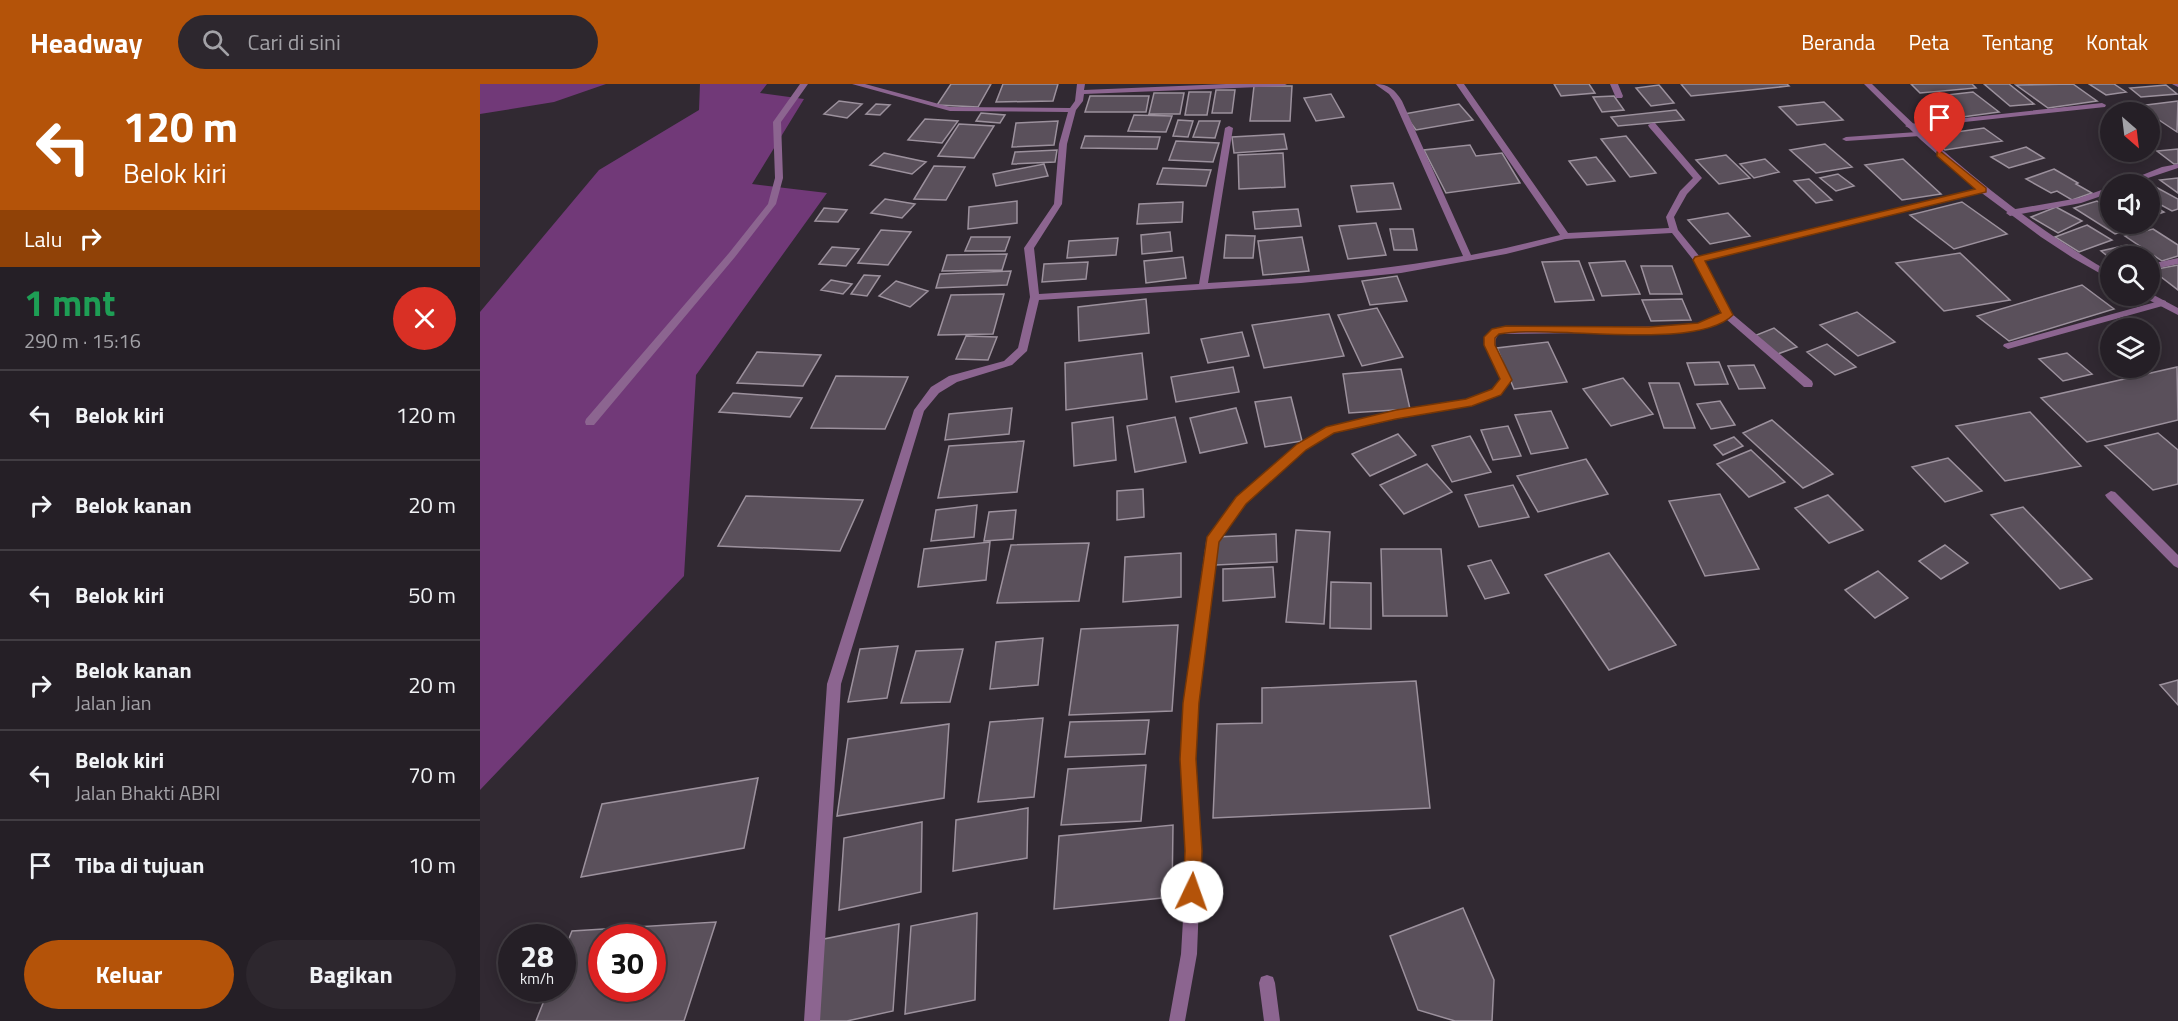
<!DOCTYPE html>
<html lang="id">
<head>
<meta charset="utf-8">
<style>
  body { margin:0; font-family:"Titillium Web",sans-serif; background:#2d272e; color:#f1f3f6; height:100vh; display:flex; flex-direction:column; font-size:22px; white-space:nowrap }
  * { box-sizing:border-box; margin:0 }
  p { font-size:20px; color:#a3a2a7 }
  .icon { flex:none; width:33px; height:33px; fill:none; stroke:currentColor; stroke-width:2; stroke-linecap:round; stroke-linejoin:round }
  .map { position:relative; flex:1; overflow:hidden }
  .side { display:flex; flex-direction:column; background:#251f26; width:480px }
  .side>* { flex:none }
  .hud { background:#b45309; color:#fff; overflow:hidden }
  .needle { width:39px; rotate:152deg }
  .buttons { position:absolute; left:1620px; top:18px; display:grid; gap:12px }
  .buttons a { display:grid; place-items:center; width:60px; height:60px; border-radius:50%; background:#251f26; box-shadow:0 3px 15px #0003,0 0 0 2px #423d43; font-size:30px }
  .speed { position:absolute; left:18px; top:840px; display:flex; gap:12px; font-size:30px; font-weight:700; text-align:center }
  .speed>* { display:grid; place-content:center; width:78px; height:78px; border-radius:50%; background:#251f26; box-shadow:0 3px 15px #0003,0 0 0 2px #423d43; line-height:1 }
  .speed small { font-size:15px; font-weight:400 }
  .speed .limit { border:9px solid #d22; background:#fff; color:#111 }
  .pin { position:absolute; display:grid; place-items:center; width:51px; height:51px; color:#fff; margin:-62px -26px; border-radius:50% 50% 50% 0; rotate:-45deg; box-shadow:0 0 6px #0007 }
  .pin .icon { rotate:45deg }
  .me { position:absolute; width:66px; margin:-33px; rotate:3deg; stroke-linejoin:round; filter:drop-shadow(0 0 4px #0008) }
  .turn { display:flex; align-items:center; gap:21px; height:126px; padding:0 24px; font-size:27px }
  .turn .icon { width:78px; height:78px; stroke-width:2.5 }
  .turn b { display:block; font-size:42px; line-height:51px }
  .then { display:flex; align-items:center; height:57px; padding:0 24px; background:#0003; gap:12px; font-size:22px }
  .round { display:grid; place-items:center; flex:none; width:63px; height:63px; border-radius:32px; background:#2d272e }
  .summary { display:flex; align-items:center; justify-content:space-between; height:102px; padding:0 24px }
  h1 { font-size:36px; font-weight:700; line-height:45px; color:#1e9e55 }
  .primary-button { display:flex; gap:12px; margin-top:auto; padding:12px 24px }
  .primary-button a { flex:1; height:69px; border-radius:36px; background:#b45309; color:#fff; font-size:24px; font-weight:700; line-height:69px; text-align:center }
  .primary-button a+a { background:#2d272e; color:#f1f3f6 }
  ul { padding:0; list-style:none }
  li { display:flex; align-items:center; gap:18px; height:90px; padding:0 24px; border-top:2px solid #423d43 }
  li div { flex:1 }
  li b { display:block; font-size:22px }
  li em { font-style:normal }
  header { display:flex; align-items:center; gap:36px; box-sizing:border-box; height:84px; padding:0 30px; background:#b45309; color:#fff }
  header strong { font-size:28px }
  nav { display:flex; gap:33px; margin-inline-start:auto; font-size:21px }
  .search { width:420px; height:54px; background:#2d272e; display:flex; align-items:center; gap:15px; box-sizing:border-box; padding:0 21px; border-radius:33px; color:#a3a2a7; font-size:22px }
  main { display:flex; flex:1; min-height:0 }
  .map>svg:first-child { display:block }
  .green { fill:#713978 }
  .building { fill:#5a505b; stroke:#9c919d; stroke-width:1.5; fill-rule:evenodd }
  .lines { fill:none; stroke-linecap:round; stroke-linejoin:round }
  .service { fill:#8c6590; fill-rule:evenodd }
  .minor { fill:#8c6590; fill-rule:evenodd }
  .tertiary { fill:#8c6590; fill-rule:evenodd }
  .route { fill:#b45309; stroke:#753606; stroke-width:1.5 }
</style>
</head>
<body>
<header>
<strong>Headway</strong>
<div class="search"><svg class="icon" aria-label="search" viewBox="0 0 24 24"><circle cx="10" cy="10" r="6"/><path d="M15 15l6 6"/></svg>Cari di sini</div>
<nav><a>Beranda</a><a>Peta</a><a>Tentang</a><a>Kontak</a></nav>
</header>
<main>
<section class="side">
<div class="hud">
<div class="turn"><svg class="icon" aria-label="left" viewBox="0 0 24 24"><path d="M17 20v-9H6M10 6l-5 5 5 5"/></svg><div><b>120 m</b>Belok kiri</div></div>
<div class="then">Lalu<svg class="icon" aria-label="right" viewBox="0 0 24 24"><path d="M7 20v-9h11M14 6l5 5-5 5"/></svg></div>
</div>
<div class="summary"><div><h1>1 mnt</h1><p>290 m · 15:16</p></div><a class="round" style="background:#d93025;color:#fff"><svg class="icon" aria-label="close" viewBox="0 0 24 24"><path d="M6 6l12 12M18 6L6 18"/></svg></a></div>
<ul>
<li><svg class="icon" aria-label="left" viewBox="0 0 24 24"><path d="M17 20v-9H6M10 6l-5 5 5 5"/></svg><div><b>Belok kiri</b></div><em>120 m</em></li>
<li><svg class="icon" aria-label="right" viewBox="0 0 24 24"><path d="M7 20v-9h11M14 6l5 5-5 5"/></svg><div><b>Belok kanan</b></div><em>20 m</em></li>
<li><svg class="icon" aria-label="left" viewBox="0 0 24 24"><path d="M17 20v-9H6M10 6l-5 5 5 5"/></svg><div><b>Belok kiri</b></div><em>50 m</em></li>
<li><svg class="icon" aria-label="right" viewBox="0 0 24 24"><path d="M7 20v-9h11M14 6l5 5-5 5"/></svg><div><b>Belok kanan</b><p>Jalan Jian</p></div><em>20 m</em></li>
<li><svg class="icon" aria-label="left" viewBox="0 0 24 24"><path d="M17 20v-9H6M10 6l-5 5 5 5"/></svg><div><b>Belok kiri</b><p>Jalan Bhakti ABRI</p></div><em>70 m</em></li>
<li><svg class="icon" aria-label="arrive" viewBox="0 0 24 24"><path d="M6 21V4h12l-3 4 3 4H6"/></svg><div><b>Tiba di tujuan</b></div><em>10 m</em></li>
</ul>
<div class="primary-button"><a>Keluar</a><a>Bagikan</a></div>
</section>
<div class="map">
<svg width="1698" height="937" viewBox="0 0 1698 937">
  <rect width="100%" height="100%" fill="#312932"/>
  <path class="green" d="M0,0H126L74,18L0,30Z
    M220,0H287L280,9L324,15L272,100L347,109L216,291L204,492L0,706V228L119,86L219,26Z"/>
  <path class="building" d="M471,0H511L498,23L457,21Z
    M523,0H578L573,17L516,18Z
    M1074,0H1109L1115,9L1081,12Z
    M1201,0H1307L1309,2L1211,12Z
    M1431,0H1492L1496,4L1440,9Z
    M1504,0H1529L1554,20L1530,22Z
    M1593,0L1617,17L1568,24L1536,1Z
    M1609,0H1634L1646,8L1626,11Z
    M1179,1L1194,19L1171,22L1156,4Z
    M1686,1L1697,10L1661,13L1650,4Z
    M774,2H812L810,37H770Z
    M736,6H755L752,29H732Z
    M709,8H731L727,31H705Z
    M1493,8L1519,28L1475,34L1449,13Z
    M674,9H704L700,30H669Z
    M851,10L864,33L836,37L824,14Z
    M610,12H669L666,28H605Z
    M1134,12L1144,26L1122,28L1113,13Z
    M359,17L382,20L367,34L344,30Z
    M1698,17L1697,48L1658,22Z
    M1344,18L1363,36L1317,41L1299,23Z
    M396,20L410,21L400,31L386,30Z
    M979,20L993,36L936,46L924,30Z
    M1196,26L1204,36L1138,42L1131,33Z
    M501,29L525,31L520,39L496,37Z
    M654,31L692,32L686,48L648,47Z
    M445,35L478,37L462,59L428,56Z
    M698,36L713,37L708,53L693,52Z
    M578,37L574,61L532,63L536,39Z
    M719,37H740L735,54L713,53Z
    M479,40L514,42L494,74L458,72Z
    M1504,44L1522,57L1465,66L1449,52Z
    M804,50L807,65L754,69L752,53Z
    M605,52L680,53L677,65L601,64Z
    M1146,52L1176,89L1150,93L1121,55Z
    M696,57L739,59L733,78L689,76Z
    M1345,60L1372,83L1336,89L1310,66Z
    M990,61L996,72L1022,69L1040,99L966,109L944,66Z
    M1546,63L1564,74L1529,84L1511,73Z
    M1698,65V80H1694L1677,67Z
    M577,66L575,78L532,80L535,68Z
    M404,69L446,78L432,90L390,81Z
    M803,69L805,103L759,105L758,71Z
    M1246,71L1270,94L1239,100L1216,76Z
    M1116,73L1135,97L1107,101L1089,77Z
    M1285,75L1299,88L1274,94L1260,80Z
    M1423,75L1461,110L1422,116L1385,81Z
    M564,80L568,92L516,102L513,90Z
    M454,82L485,83L466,116L434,115Z
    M683,84L731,86L726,102L677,100Z
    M1574,85L1598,99L1596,100L1612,109L1592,116L1577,107L1571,109L1546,95Z
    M1358,90L1374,102L1356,107L1340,94Z
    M1698,94V109L1680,96Z
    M1329,95L1352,116L1336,119L1314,97Z
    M913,99L921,125L877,128L871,102Z
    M1672,101L1698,115V125L1692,127L1670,115V102Z
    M405,115L435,120L422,134L391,129Z
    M537,117V139L488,145L489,123Z
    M1617,117L1630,126V140H1653L1658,143L1635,150L1594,124Z
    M703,118L702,138L657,140L659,120Z
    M1482,118L1527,150L1474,165L1430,131Z
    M1670,120L1684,128L1670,133Z
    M1576,123L1602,137L1578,149L1551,133Z
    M344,124L367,126L358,138L335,137Z
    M818,125L821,142L775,145L773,128Z
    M1248,129L1270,152L1230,160L1208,136Z
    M896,139L906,171L868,175L859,142Z
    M1607,141L1632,156L1599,168L1575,153Z
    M910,145H933L937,166H914Z
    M1673,145L1698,161V172L1682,177L1645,152Z
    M401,146L431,148L408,181L378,179Z
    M690,148L692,167L662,170L661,151Z
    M746,151L775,152L773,174H744Z
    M491,153H530L525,167H485Z
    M822,153L829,187L783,191L778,157Z
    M638,154L636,171L587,174L589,157Z
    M1647,161L1664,172L1630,174L1621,167Z
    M352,163L379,165L366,182L339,180Z
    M1480,169L1530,216L1464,227L1416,179Z
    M527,170L522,186L462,187L467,171Z
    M703,173L706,194L666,199L664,177Z
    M1099,177L1114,216L1075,218L1062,178Z
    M1145,177L1160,210L1122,212L1109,179Z
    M608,178L606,195L562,198L564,180Z
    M1698,181V206L1672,186Z
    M1161,182H1192L1202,210H1170Z
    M531,187L527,201L456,204L460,190Z
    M384,191L400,192L387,212L371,210Z
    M917,192L927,217L890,221L882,197Z
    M351,196L372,200L363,210L341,206Z
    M416,197L448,207L430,223L399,212Z
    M1602,201L1634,225L1529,257L1497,232Z
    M524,210L513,250L458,251L471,211Z
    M666,215L669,249L599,257L598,223Z
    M1202,215L1211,236L1171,237L1162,216Z
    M897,224L923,273L882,282L858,231Z
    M1377,228L1415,258L1378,272L1340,241Z
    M849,230L864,272L784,284L772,241Z
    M1294,244L1317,263L1295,271L1274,252Z
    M762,248L769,272L728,279L721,255Z
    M486,252L517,253L508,276L476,275Z
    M1068,258L1087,298L1034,305L1017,264Z
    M1347,260L1376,283L1355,291L1327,268Z
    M277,268L341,271L323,302L257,299Z
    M662,269L667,315L586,326L585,279Z
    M1587,269L1612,290L1583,297L1559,275Z
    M1239,278L1248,300L1215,301L1207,279Z
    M1274,281L1285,304L1259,305L1248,282Z
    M753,283L759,308L696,318L691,293Z
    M1697,283L1698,336L1607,358L1561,314Z
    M921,285L930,325L869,329L863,290Z
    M356,292L428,293L405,345L331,344Z
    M1143,294L1173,330L1131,342L1103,305Z
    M1169,299H1199L1215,344H1184Z
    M253,309L322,314L310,333L239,328Z
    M811,313L822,357L785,363L775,318Z
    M1240,317L1255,341L1231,345L1217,320Z
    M532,324L529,350L465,356L469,330Z
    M756,324L767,359L720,369L710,334Z
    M1071,327L1088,364L1051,370L1035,331Z
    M1550,328L1601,382L1525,397L1476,342Z
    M633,333L636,376L594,382L592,339Z
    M695,333L706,378L655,388L647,342Z
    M1292,336L1353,390L1323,404L1263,349Z
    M1028,342L1041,372L1013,376L1001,346Z
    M1678,349L1698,366V400L1673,406L1625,362Z
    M918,350L936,371L890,392L872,370Z
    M990,352L1011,388L972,398L952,362Z
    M1254,353L1263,362L1243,371L1234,361Z
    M544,357L537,408L458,414L469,362Z
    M1271,366L1305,398L1269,413L1237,380Z
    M1468,374L1502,407L1465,418L1432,383Z
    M1106,375L1128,410L1058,428L1037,392Z
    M947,380L972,408L924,430L900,401Z
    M1033,401L1049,433L999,443L985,411Z
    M663,405L664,433L637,436V407Z
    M1240,410L1279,485L1225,492L1189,417Z
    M1348,411L1383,446L1349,459L1315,424Z
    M266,412L383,416L360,467L238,462Z
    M497,421L494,453L451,457L456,426Z
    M1543,423L1612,495L1580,505L1511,431Z
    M536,426L533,455L504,457L509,428Z
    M816,446L850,448L844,540L806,538Z
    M796,450L797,478L736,481L737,453Z
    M510,458L506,496L438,503L444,465Z
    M609,459L599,517L517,519L531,461Z
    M1465,461L1488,479L1461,495L1439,477Z
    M901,465H961L967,532H903Z
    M701,469V513L643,518L645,473Z
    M1129,469L1196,561L1129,586L1065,491Z
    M1011,476L1029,509L1005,515L988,482Z
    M793,483L795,513L743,517V485Z
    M1398,487L1428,514L1395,534L1365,506Z
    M851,498L891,499V545L850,544Z
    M698,541L692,627L589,631L601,545Z
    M563,554L558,601L510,605L516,558Z
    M418,562L407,614L368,618L380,565Z
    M483,565L470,618L421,619L436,567Z
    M1698,596V621L1680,601Z
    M936,597L950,724L733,734L737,640L782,639V604Z
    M563,634L554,713L498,718L510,638Z
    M669,636L665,670L585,673L590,638Z
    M469,640L464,714L357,732L368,655Z
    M666,681L661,737L581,741L588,685Z
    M278,694L264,764L101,793L122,720Z
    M548,724L547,774L473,787L476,736Z
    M442,738L441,808L359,826L364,754Z
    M693,741L692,813L574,825L579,752Z
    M983,824L1014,896L1012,937H975L938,926L910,852Z
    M497,829L495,916L425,930L431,842Z
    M236,838L204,937H56L69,904H82V872L92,847ZM122,854H172V904H122Z
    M419,840L413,927L367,937H334L344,855Z"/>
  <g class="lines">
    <path class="service" d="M1437,48H1440V52L1366,57L1362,55L1366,53Z
      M1683,216L1686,217V221L1528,265L1523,262L1524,260Z"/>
    <path class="minor" d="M320,0H328L301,38L303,94L296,120L255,173L114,341H106L105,338L106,335L249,169L288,120L295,94L293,38Z
      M372,0H385L470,23L590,24L595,17L597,0H605L604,6L746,0H807L803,2L604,10L603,17L596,26L587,60L582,120L554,164L559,210L719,200L745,44L749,42L753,44L728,199C814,194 898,187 983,172L914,17L909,10L895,0C909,0 915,6 922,17L991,171L1026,164L1080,151L976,0H984L1088,149L1189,144L1186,133L1200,107L1213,94L1169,43L1168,41L1172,39H1175L1222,94L1207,110L1194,133L1198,146L1220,173L1503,103L1507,106L1223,177L1251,229L1332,297L1333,300L1332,303H1324L1246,235L1220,245L1192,248L1019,250C1008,261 1025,284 1031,296L1021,311L991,322L917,335L854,349L825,366L765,420L738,458L718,619L715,675L721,767L717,870L705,937H689L701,870L707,767L701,675L704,619L726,457L757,414L817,360L847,343L917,327L986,316L1013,305L1021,296L1004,261L1005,253L1013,245L1192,242L1218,239L1241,230L1214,177L1192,149L1085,155L1026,170L921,189L821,199L559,216L547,267L532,281L477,298L459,309L444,327L361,600L340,937H324L347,600L434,326L451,303L469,292L524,277L538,264L550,213L544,164L574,120L579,60L588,28L470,27Z
      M1130,0H1138L1143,12L1142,14H1136Z
      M1692,0H1698V3Z
      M1622,19L1626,21L1625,23L1429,44L1425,42L1429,40Z
      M1698,80V84L1650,100H1640L1682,83Z
      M1630,103V109L1601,119L1530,132L1526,129L1530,126L1599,114Z
      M1698,174V180L1670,186V180Z
      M1631,407L1635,408L1698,471V484L1694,482L1627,414L1625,411Z
      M787,891L793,893L795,899L800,937H784L779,899L781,893Z"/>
    <path class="tertiary" d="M1384,0H1392C1465,72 1542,137 1630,188V195L1593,174L1561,153L1499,107L1441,56Z
      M1670,209L1698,224V231L1665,214L1664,212H1670Z"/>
  </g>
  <path class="route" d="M1460,67L1506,104V108L1225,177L1253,231C1216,268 1072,240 1019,250L1015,254V261L1032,296L1021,311L992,322L916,335L854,349L826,366L766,420L739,458L719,619L716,675L722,767L720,808L718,814L712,817L706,814L703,808L705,767L700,675L703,619L727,453L756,413L817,360L846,343L916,326L986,315L1012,305L1020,295L1004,261V253L1012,245L1026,242L1169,243L1218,239L1241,229L1213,176L1215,173L1495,105L1457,72V68Z"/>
</svg>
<div class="buttons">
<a><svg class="needle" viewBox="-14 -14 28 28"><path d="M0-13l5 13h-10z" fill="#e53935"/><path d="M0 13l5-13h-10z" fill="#a3a2a7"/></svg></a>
<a><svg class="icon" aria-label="sound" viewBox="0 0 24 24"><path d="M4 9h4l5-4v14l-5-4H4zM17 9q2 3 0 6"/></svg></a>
<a><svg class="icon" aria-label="search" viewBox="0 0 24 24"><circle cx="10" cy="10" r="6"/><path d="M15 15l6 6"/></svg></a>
<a><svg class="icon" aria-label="layers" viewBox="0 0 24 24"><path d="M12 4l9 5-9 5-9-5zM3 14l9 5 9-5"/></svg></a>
</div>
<div class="speed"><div>28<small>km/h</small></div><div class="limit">30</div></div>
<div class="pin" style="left:1460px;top:70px;background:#d93025"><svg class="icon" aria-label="arrive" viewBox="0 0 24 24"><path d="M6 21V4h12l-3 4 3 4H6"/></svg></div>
<svg class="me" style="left:712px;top:808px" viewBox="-20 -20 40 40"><circle r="19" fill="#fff"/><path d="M0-13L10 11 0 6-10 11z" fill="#b45309"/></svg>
</div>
</main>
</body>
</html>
